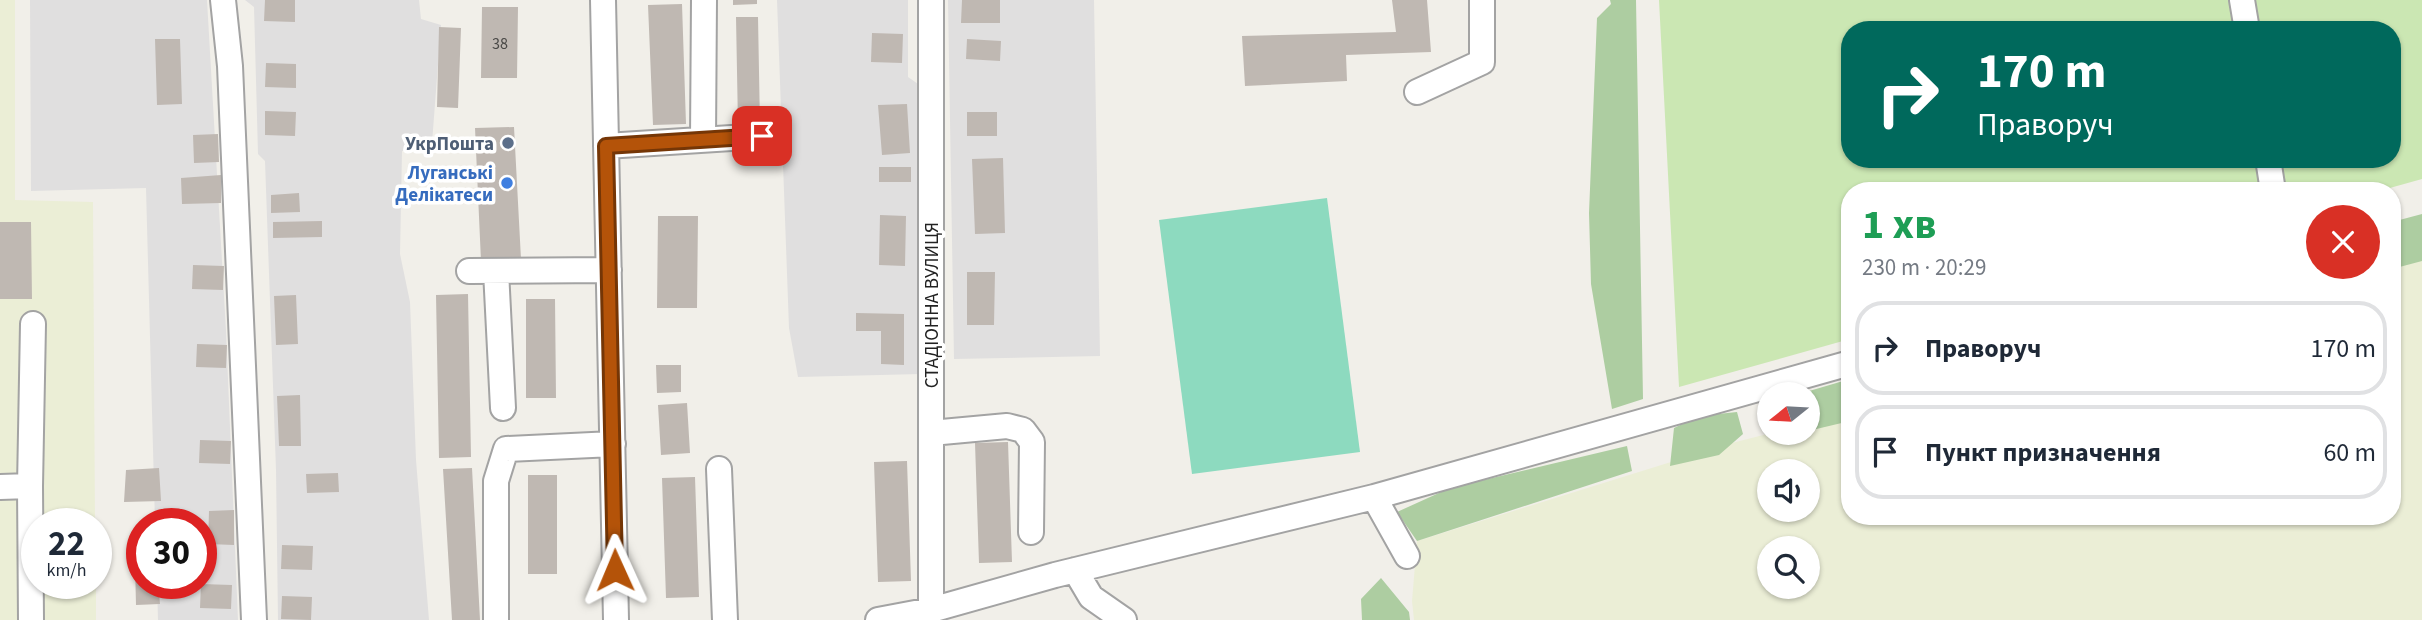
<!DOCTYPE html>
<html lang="uk">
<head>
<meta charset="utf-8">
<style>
  body { margin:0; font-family:"Source Sans 3",sans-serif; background:#f2f2f3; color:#1f2937; height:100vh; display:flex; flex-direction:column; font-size:26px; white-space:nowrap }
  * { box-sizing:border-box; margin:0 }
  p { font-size:23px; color:#747a83 }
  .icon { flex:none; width:38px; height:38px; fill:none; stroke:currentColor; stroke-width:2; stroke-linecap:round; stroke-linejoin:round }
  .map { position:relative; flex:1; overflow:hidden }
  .panel { position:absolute; left:1841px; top:182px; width:560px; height:343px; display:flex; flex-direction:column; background:#fff; border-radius:28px; box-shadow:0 2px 5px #0004 }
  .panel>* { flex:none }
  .guide { position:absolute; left:1841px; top:21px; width:560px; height:147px; border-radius:28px; box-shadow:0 2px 5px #0004; background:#00695c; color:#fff; overflow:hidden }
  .needle { width:46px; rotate:252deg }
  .tools { position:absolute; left:1757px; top:382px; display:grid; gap:14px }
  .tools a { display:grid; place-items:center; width:63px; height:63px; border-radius:50%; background:#fff; box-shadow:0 2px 5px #0004; font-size:35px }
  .speed { position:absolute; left:21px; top:508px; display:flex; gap:14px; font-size:35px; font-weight:700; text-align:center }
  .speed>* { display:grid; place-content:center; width:91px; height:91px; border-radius:50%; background:#fff; box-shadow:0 2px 5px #0004; line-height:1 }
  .speed small { font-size:18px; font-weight:400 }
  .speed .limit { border:10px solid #d22; background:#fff; color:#111 }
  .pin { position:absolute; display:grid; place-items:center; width:60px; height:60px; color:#fff; margin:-30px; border-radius:14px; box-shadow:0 4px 10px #0006 }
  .me { position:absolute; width:77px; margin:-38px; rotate:359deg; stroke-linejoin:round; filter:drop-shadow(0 0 5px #0008) }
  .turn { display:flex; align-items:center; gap:24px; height:147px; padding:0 21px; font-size:32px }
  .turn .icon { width:91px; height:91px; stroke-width:2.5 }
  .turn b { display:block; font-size:49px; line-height:60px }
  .round { display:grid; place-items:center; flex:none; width:74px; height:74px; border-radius:37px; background:#f2f2f3 }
  .overview { display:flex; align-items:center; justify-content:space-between; height:119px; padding:0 21px }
  h1 { font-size:42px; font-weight:700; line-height:52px; color:#1e9e55 }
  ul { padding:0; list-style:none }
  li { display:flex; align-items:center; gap:21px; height:94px; margin:0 14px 10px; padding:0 7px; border:4px solid #e0e1e3; border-radius:28px }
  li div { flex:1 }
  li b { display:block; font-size:26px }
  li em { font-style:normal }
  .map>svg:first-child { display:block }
  .residential { fill:#e0dfdf }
  .farmland { fill:#ebeed6; fill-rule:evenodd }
  .grass { fill:#cbe7b3; fill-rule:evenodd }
  .forest { fill:#adcda1 }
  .pitch { fill:#8ddabf }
  .building { fill:#bfb8b2 }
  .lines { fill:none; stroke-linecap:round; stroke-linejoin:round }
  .minor-casing { stroke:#a3a3a3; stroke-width:28 }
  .minor { stroke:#fff; stroke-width:24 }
  .route-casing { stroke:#753606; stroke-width:18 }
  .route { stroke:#b45309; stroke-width:12 }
  .service-dot { fill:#5c6f8a; stroke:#fff; stroke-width:2.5 }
  .shop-dot { fill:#3f7fe0; stroke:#fff; stroke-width:2.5 }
  .labels { text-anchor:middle; stroke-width:7; stroke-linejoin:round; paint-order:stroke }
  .number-label { font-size:16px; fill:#494846 }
  .service-label { font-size:19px; font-weight:bold; fill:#4e5e75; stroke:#fff; text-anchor:end }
  .shop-label { font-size:19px; font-weight:bold; fill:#366cbe; stroke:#fff; text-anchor:end }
  .street-label { font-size:19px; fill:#222; stroke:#fff }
</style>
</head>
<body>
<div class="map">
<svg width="2422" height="620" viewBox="0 0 2422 620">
  <rect width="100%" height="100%" fill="#f1efe9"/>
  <path class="residential" d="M30,0H207L226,331L238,620H158L157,583H201V523H155L146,188L31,191Z
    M245,0H419L421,19L441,25L432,143L402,151L400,254L410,302L416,460L429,620H278L276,470L265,161L258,154L254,7Z
    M777,0H908V77L921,86V374L798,377L789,328Z
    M948,0H1094L1100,356L954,359Z"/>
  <path class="farmland" d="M0,0H15V200L93,202L95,523H37V583H96V620H0Z
    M2422,260V620H1414L1412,601L1417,541L1732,443L1775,432H1808V424L1850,413V516H2392V269ZM1769,471H1808V509H1769ZM1769,548H1808V586H1769Z"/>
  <path class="grass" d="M1659,0H2422V179L2379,191H1850V339L1679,387ZM1850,30H2392V159H1850Z"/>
  <path class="forest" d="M1610,0H1636L1643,399L1612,409L1591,284L1589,213L1597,18L1611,4Z
    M2422,214V261L2392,269V222Z
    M1850,379V421L1808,431V394H1799Z
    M1737,412L1743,434L1719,455L1670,466L1674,428L1699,416Z
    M1627,446L1632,471L1417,541L1397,512L1450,488Z
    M1381,578L1409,612L1410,620H1362L1361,599Z"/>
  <path class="pitch" d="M1327,198L1360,452L1192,474L1159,220Z"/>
  <path class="building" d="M265,0H295V22L264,21Z
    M733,0H757V4L733,5Z
    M962,0H1000V23H961Z
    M1392,0H1427L1431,52L1346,55L1347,81L1245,86L1242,36L1396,32Z
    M682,4L686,124L653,125L648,5Z
    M482,7H518L517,78H481Z
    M736,17H758L760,126H738Z
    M439,27L461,28L458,108L437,107Z
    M872,33L903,34L902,63L871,62Z
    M155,39H180L182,104L157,105Z
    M967,39L1001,41L1000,61L966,59Z
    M266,63L296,64V88L265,87Z
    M907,104L910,153L882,155L878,105Z
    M265,111L296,112L295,136L265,135Z
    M967,112H997V136H967Z
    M514,127L521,259L481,261L475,128Z
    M218,134L219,162L194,163L193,135Z
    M1003,158L1005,233L975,234L972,159Z
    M879,167H911V182H879Z
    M221,175V203L182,204L181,178Z
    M299,193L300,212L271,213V195Z
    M880,215L906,216L905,266L879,265Z
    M658,216H698L697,308H657Z
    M322,221V237L273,238V222Z
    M0,222H31L32,299H0Z
    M193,265L224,266L223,290L192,289Z
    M967,272H995L994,325H967Z
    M468,294L471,457L439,458L436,295Z
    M296,295L298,344L276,345L274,296Z
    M526,299H555L556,398H526Z
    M856,313L904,314V365L881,364V331H856Z
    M197,344L227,345L226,368L196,367Z
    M656,365H681V392L657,393Z
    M300,395L301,446H279L277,396Z
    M687,403L690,453L661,455L658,405Z
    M200,440L231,441L230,464L199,463Z
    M1008,442L1012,562L979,563L975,443Z
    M907,461L911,581L878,582L874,462Z
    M159,468L161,501L124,502L126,470Z
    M472,468L480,620H452L443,469Z
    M338,473L339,492L307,493L306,474Z
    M528,475H557V574H528Z
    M695,477L699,597L666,598L662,478Z
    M234,510V545L208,544L209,511Z
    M282,545L313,546L312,570L281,569Z
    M135,565L142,566V583H158L160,604L136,605Z
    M201,584L232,585L231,609L200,608Z
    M282,596L312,597L311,620L281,619Z"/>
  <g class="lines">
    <defs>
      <path id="minor" d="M223,0L230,66L254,620
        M603,0L616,620
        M931,0V610
        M2242,0L2247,30
        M1417,92L1482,62V0
        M703,139L704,0
        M606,146L763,136
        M2268,159L2273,191
        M469,271L609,270
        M496,271L503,408
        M931,433L1007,426L1023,430L1032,442L1031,532
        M719,469L725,620
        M0,487L30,486
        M1374,497L1407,556
        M1075,570L1091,597L1124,620
        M31,620L30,486L33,324
        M496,620V481L506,449L613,444
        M878,620L931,610L1055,575L1374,497L1850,363"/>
    </defs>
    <use href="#minor" class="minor-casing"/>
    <use href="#minor" class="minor"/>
  </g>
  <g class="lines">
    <defs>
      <path id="route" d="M615,570L606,146L762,136"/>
    </defs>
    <use href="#route" class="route-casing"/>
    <use href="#route" class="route"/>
  </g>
  <circle class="service-dot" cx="508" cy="143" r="7"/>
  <circle class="shop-dot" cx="507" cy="183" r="7"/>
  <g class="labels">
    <g class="number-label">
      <text x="500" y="49">38</text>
    </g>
    <g class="service-label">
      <text x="494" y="150">УкрПошта</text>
    </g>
    <g class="shop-label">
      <text x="493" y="179">Луганські<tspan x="493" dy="22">Делікатеси</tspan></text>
    </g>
    <g class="street-label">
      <text transform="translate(931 305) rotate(-90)" y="7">СТАДІОННА ВУЛИЦЯ</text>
    </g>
  </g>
</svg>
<div class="tools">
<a><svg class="needle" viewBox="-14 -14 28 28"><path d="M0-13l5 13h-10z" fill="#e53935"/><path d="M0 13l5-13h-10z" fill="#747a83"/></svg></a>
<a><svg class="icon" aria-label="sound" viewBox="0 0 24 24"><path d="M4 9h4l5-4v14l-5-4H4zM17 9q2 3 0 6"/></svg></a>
<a><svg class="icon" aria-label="search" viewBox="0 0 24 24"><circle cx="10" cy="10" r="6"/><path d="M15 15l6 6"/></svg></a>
</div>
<div class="speed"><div>22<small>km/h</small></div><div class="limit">30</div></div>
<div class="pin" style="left:762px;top:136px;background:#d93025"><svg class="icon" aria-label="arrive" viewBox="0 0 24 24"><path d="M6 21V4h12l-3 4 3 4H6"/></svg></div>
<svg class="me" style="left:615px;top:570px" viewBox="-20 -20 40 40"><path d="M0-17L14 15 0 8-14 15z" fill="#b45309" stroke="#fff" stroke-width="4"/></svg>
<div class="guide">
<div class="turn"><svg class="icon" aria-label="right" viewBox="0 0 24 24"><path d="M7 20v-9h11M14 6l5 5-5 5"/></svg><div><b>170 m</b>Праворуч</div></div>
</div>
<section class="panel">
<div class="overview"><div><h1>1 хв</h1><p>230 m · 20:29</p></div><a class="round" style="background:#d93025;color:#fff"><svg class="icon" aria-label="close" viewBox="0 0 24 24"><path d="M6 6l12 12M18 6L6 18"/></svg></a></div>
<ul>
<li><svg class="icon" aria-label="right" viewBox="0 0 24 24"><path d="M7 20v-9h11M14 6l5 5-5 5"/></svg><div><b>Праворуч</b></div><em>170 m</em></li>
<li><svg class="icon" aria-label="arrive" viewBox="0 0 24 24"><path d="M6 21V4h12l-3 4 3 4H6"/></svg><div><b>Пункт призначення</b></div><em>60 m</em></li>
</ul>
</section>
</div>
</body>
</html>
